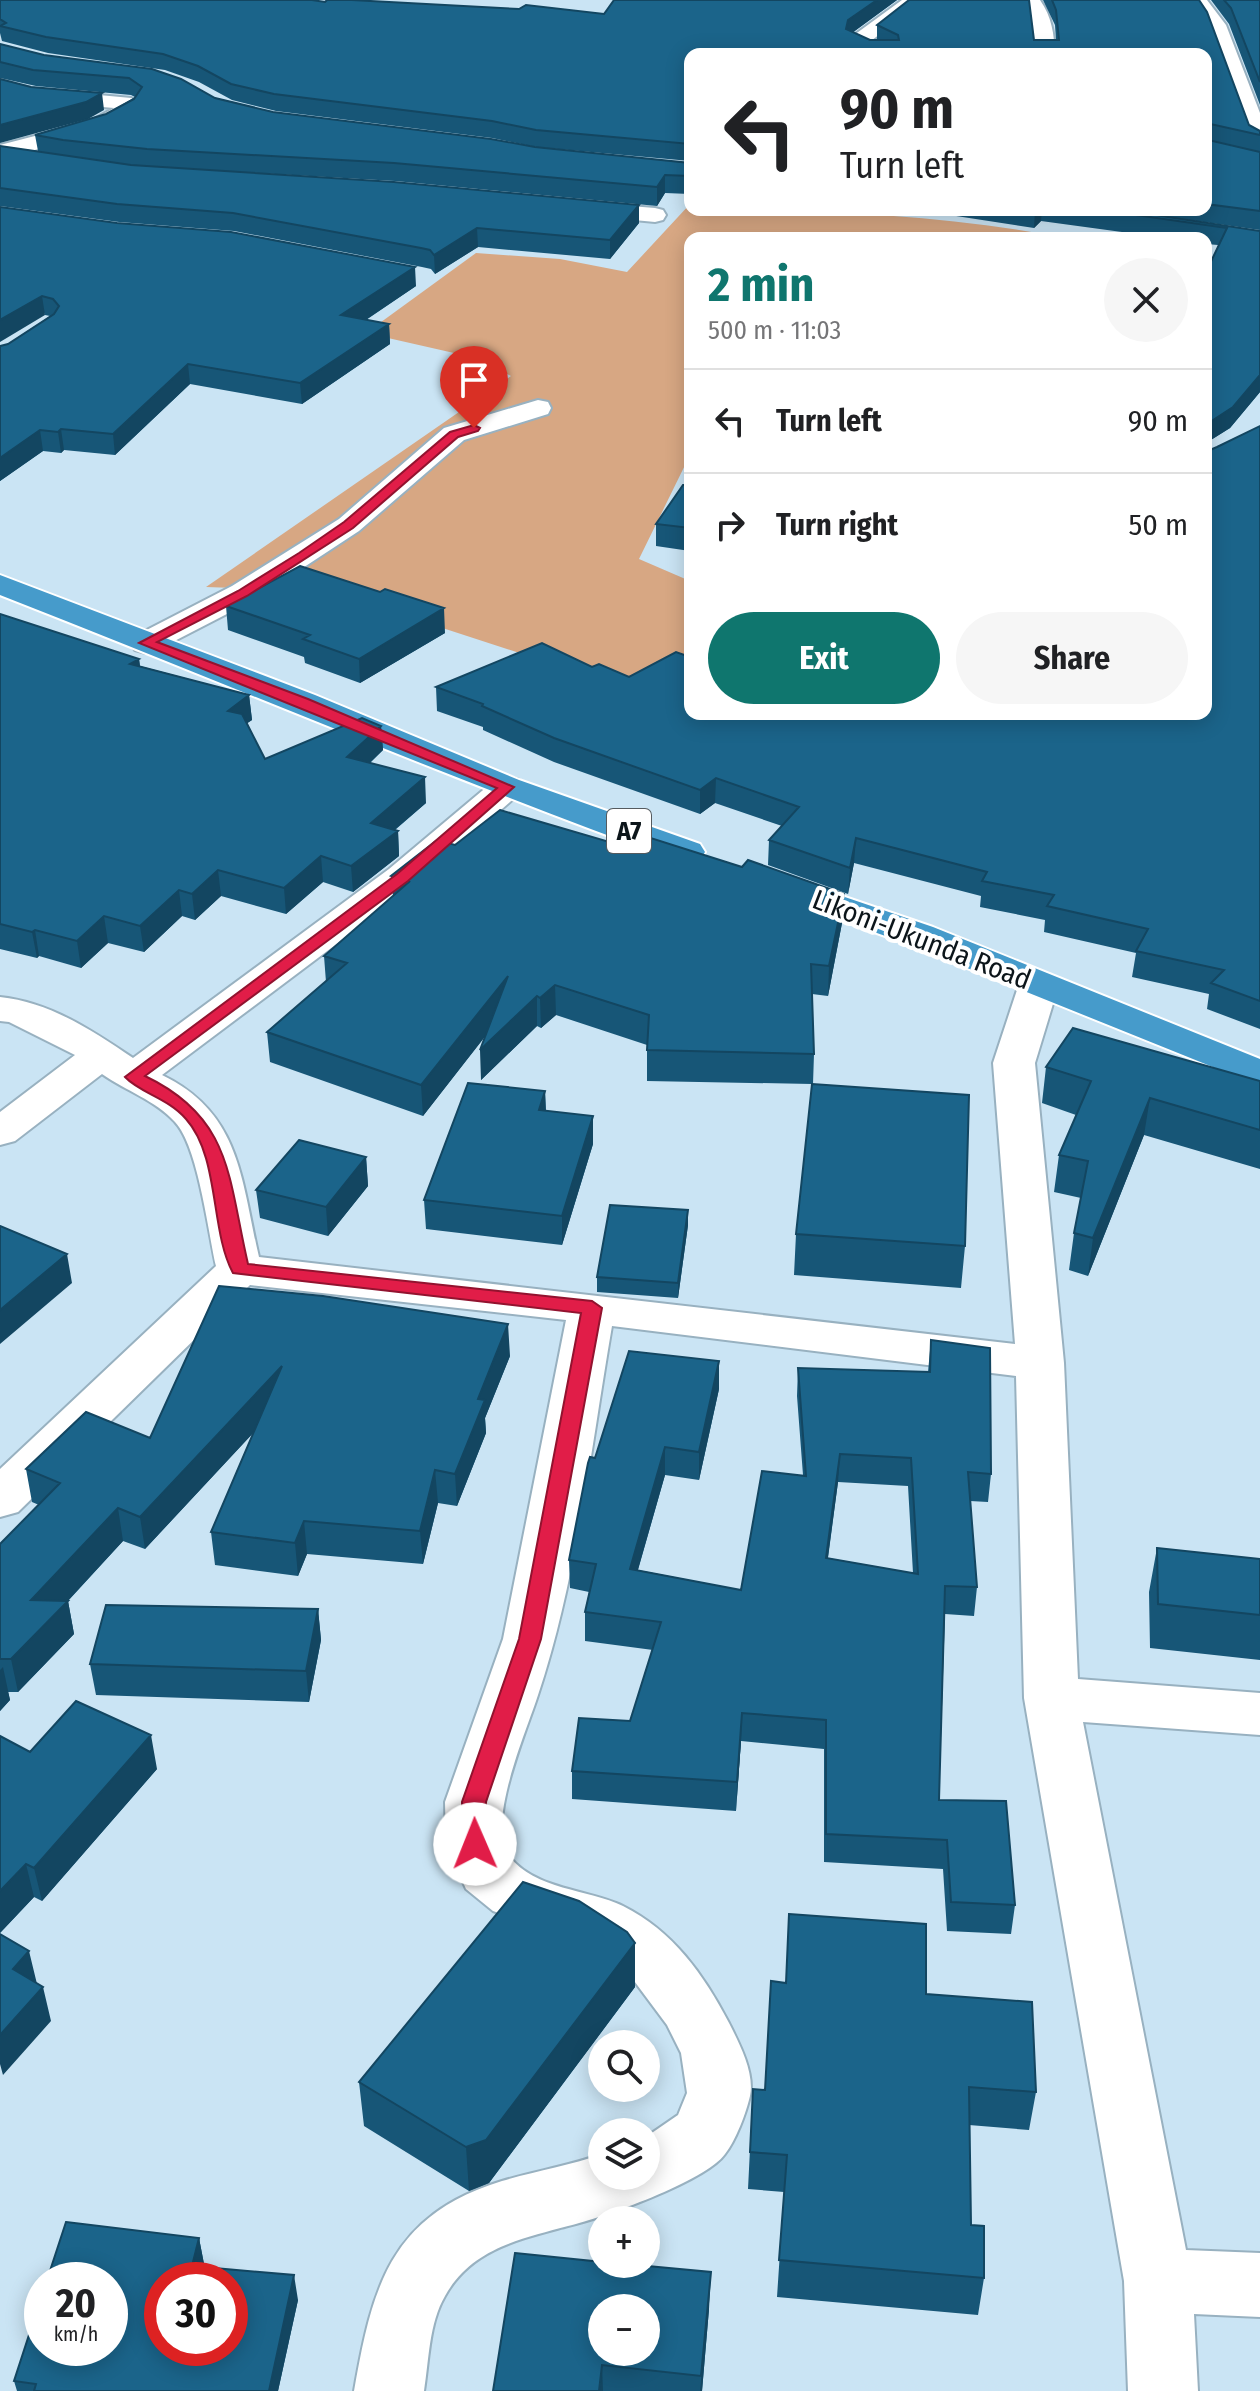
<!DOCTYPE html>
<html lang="en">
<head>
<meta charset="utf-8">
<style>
  body { margin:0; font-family:"Fira Sans Condensed",sans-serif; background:#f6f6f6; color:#202124; height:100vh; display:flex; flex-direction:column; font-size:30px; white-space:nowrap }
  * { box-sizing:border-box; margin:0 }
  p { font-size:26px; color:#757577 }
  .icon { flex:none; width:44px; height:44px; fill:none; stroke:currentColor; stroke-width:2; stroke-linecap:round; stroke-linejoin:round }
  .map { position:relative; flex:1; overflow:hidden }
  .sheet { position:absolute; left:684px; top:232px; width:528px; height:488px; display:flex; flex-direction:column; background:#fff; border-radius:16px; box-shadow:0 4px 20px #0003 }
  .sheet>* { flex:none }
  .top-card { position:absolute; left:684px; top:48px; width:528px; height:168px; border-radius:16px; box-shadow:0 4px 20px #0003; background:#fff; color:#202124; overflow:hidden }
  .tools { position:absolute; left:588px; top:2030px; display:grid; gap:16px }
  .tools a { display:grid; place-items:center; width:72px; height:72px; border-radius:50%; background:#fff; box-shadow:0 4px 20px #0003; font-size:40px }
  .speed { position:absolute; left:24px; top:2262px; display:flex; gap:16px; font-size:40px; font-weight:700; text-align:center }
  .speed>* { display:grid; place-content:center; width:104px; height:104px; border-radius:50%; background:#fff; box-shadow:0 4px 20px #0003; line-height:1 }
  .speed small { font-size:20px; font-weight:400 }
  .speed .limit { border:12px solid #d22; background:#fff; color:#111 }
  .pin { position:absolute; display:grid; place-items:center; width:68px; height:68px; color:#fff; margin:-82px -34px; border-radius:50% 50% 50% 0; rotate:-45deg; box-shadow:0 0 8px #0007 }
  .pin .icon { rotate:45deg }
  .me { position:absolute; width:88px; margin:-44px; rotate:359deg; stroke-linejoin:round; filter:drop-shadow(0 0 6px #0008) }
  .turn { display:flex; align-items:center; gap:28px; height:168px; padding:0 24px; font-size:36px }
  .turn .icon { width:104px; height:104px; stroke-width:2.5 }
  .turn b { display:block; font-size:56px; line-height:68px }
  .round { display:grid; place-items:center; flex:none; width:84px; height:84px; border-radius:42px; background:#f6f6f6 }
  .overview { display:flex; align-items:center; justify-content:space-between; height:136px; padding:0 24px }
  h1 { font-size:48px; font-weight:700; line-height:60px; color:#0f766e }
  .button { display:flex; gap:16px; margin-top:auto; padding:16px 24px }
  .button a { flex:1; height:92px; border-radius:48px; background:#0f766e; color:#fff; font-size:32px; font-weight:700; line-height:92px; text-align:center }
  .button a+a { background:#f6f6f6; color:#202124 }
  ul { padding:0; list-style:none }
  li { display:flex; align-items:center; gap:24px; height:104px; padding:0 24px; border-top:2px solid #e0e0e0 }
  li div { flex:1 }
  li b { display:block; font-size:30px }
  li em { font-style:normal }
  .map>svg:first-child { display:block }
  .green { fill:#d7a783 }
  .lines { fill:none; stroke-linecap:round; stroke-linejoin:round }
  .minor-casing { stroke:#98b1c0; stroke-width:4 }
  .highway-casing { stroke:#fff; stroke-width:4 }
  .minor { fill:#fff; fill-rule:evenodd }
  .highway { fill:#469bcb; fill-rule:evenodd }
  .wall { fill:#175677; fill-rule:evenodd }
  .shaded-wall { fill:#134661 }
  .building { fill:#1b648a; stroke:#134661; stroke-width:2; fill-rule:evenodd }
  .route { fill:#e11d48; stroke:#92132f; stroke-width:2 }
  .labels { text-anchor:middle; stroke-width:8; stroke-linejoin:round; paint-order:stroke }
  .shield { fill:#fff; stroke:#555b5f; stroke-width:2 }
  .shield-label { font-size:26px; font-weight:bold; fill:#0c151a }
  .street-label { font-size:28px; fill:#0c151a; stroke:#fff }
</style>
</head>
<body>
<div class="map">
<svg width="1260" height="2391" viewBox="0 0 1260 2391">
  <rect width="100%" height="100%" fill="#cae4f4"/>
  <path class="green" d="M690,204V210C816,210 941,214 1065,238H690V455L639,559L690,581V673L630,689L329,591L206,587L511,376L476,358L366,333L476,253L560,259L627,272Z"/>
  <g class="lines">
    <defs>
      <path id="minor" d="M902,0H923L871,41L896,54C878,54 861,55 847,42L850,38Z
        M1020,0H1040C1052,17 1054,34 1055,54H1035L1031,16Z
        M1189,0H1207L1226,25L1260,113V147L1249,141L1208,26Z
        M0,80L35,89L131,98L141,104C130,132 29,151 0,158V145L89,122L114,108L34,101L0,92Z
        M579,202L655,208L663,210L666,215L663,220L655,222L571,214L568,209L571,204Z
        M538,400L548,402L551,408L548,414L464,440L359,531L254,600L157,650L146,653L135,650L130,643L135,636L232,586L339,519L444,428Z
        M507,776L519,780L525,787L519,794L415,885L162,1075C241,1113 241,1180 259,1257L1015,1344L993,1063L1019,984L1025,976L1039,972L1053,976L1059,984L1035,1063L1064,1363L1078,1679L1260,1693V1735L1083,1722L1186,2250L1260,2253V2317L1194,2314L1198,2391H1128L1124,2281L1024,1698L1016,1376L612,1326C591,1447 577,1579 538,1695C527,1730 485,1825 509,1856C535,1890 588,1889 623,1906C673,1931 704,1975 729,2023C739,2043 755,2073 750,2096C746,2113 736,2140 725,2154C706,2181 602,2218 568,2226C520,2239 471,2249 445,2296C429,2323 429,2360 424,2391H354C372,2288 390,2215 502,2181C535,2171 569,2166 602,2154V2176H646V2137L678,2115L687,2093L681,2053L667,2025L629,1974L581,1942L493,1911L466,1889L446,1844L445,1802L503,1639L566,1320L250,1285L18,1512L0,1517V1469L216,1266C208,1231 198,1146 175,1122C155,1100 126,1091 102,1074L15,1141L0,1145V1112L75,1055L9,1022L0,1021V997C50,1002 93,1031 133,1058L389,869L495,780Z"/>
      <path id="highway" d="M0,575L315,695L519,780L700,844L705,852L700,860L687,863L674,860C447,777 225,683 0,595Z
        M786,877L933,927L1260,1059V1086L905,943L773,896L767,888L773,880Z"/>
    </defs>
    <use href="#minor" class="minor-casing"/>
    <use href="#highway" class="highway-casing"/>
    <use href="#minor" class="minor"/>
    <use href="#highway" class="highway"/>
  </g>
  <path class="wall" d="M0,0L325,2L604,14L897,0L853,32L870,40H877V25L1034,40H1056L1055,25L1043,0H1199L1249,125L1260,131V230L1126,211L1260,231V392L1230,428L1206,443L1218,245L1206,244V238H1166L1041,221L1034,228L917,210H1206V54H690V161L536,147L492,138L276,111L232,100L199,82L165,70L48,53L2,41L0,33Z
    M1211,0H1260V105L1229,24Z
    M0,44L273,112L535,147L690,163V194L665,193L657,206L395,181L222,171L639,223L610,259L478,247L435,274L431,269L422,267L234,231L119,222L0,206V146L38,151L35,135L106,114L135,97L131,95L36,86L0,78Z
    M0,207L416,286L366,320L389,324L390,344L302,404L190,384L115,455L64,450L61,453L43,451L0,481V346L8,344L50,316L45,315Z
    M1260,426V1029L1207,1009L1209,994L1132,977L1136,953L1044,932L1045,920L980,907L981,896L854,863L848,894L768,865L769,840L782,826L715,803L700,814L554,762L483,730V727L437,711L436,687L592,667L629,677L690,714L1210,450Z
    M690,480V551L656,546V524L687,485Z
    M226,606L445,633L360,683L305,663L304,657L228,630Z
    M0,614L139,659L140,666L249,695L252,720L247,723L265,759L381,726L383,750L370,763L426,803L395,830L398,831L399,856L353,892L323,882L286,914L221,896L195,920L182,916L144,952L108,943L81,968L39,956L37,958L0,949Z
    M455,845L842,923L828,996L812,994L814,1054L813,1084L965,1246L961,1288L794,1275L796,1234L812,1084L647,1081V1045L556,1015L541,1028L537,1026L481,1080L485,1036L423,1116L270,1062L267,1032L326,982L324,956L393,896L391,876Z
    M1046,1067L1260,1081V1169L1144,1135L1088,1276L1069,1270L1074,1233L1081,1198L1054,1192L1059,1155L1076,1115L1042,1103Z
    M545,1091L546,1111L593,1144L562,1245L426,1229L424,1200Z
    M366,1157L368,1186L328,1236L260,1218L256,1190Z
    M688,1210V1225L678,1298L597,1292V1277Z
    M931,1340L991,1474L988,1502L970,1501L977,1587L974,1616L945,1614L939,1800L1015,1905L1011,1934L947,1931L943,1869L824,1862V1749L741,1741L736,1811L572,1799V1771L630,1721L653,1650L585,1641V1612L589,1592L570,1588L569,1560L595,1458L719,1389L699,1480L665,1475L638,1570L741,1590L803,1475L797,1396L798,1368L928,1372ZM838,1482L908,1486L913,1573L828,1558Z
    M510,1356L485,1418L486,1433L457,1506L438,1503L423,1564L307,1554L298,1576L215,1565L211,1532L253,1433L145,1549L123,1541L68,1601L74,1634L18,1692H8L10,1700L0,1711V1544L39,1505L32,1502L26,1469L150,1438Z
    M1157,1548L1260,1559V1660L1150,1648L1149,1592Z
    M318,1609L321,1640L309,1702L96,1695L90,1664Z
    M30,1752L157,1769L42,1901L34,1897L0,1933Z
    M635,1943V1987L489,2183L469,2191L364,2126L359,2082Z
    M926,1994L1036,2092L1029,2130L969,2125L971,2225L984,2278L978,2315L777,2297L784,2192L748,2189L753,2089L765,2090Z
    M199,2238L204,2264L203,2267L298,2300L278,2391H17L14,2381Z
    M709,2309L702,2391H493Z"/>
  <path class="shaded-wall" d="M877,0H897L848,36L846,29L848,20Z
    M102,93L104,110L88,119L0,143V125Z
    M665,175V193L657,206V187Z
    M639,205V223L610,259V240Z
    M1035,210H1042L1041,221L1034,228Z
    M477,228L478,247L435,274L434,255Z
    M415,267L416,286L343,335L341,315Z
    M42,296L45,315L0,342V320Z
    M389,324L390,344L302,404L300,383Z
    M188,364L190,384L115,455L113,434Z
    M1260,375V392L1230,428L1206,443L1207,424Z
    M61,429L64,450L61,453L58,432Z
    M40,430L43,451L0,481V458Z
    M444,608L445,633L360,683L359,659Z
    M139,659L142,683L130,664Z
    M249,695L252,720L230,735L228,711Z
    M381,726L383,750L349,782L347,757Z
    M425,777L426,803L373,848L371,823Z
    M716,778L715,803L700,814V790Z
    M398,831L399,856L353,892L351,866Z
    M856,838L854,863L848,894L850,868Z
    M321,856L323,882L286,914L284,888Z
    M218,870L221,896L195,920L192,894Z
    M179,890L182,916L144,952L140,926Z
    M844,894L842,923L828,996L829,966Z
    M104,916L108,943L81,968L77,941Z
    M35,930L39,956L37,958L32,932Z
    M508,976L509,1006L423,1116L421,1085Z
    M555,985L556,1015L541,1028L540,998Z
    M537,996V1026L481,1080L480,1050Z
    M545,1091L546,1119L539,1110Z
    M1150,1098L1144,1135L1088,1276L1093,1238Z
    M593,1116V1144L562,1245V1216Z
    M366,1157L368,1186L328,1236L326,1207Z
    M688,1210V1225L678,1298V1283Z
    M67,1254L72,1283L0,1344V1310Z
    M508,1324L510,1356L485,1418L486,1433L457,1506L455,1474L478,1399Z
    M719,1361V1389L699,1480V1452Z
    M282,1366L285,1399L145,1549L140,1517Z
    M665,1447V1475L630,1597V1569Z
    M840,1454L838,1482L824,1586L826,1558Z
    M435,1470L438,1503L423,1564L420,1531Z
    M118,1508L123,1541L62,1607L68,1601L74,1634L18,1692L11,1659L31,1600Z
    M304,1521L307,1554L298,1576L295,1543Z
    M318,1609L321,1640L309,1702L306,1671Z
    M3,1667L10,1700L0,1711V1670Z
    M742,1713L741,1741L736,1811L737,1782Z
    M151,1735L157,1769L42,1901L34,1868Z
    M26,1864L34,1897L0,1933V1891Z
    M635,1943V1987L489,2183L469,2191L466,2147Z
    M29,1951L37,1984L13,1969Z
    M43,1987L51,2021L3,2075L0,2064V2035Z
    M199,2238L204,2264L200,2280L192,2266Z
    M711,2272L709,2309L702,2391H700Z
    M294,2275L298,2300L278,2391H269Z
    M602,2365L603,2391H599Z"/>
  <path class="building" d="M0,0H312L325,2L327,0H352L519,9L526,5L604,14L614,0H877L848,20L846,29L870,40H899L898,35L877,25L909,0H1029L1034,40H1059L1056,10L1052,0H1199L1207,12L1249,125L1260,131V135L1206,123L1208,140L1260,152V211L1206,204V54H690V144L536,130L492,121L274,94L231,84L198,66L163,54L46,37L0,26L6,23L0,19Z
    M1224,0H1260V82L1231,8Z
    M0,44L44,55L152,69L181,79L215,98L273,112L491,139L535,147L690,163V176L665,175L657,187L394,163L147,149L63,140L35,135L106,114L134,99L142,87L129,78L33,70L0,62Z
    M0,79L31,87L102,93L86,102L0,125Z
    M0,146L131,165L394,182L639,205L610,240L477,228L434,255L430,250L421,248L233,213L117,204L0,188Z
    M0,207L117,223L231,232L415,267L341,315L389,324L300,383L188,364L113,434L61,429L58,432L40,430L0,458V346L8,344L54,314L59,306L53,299L42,296L0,320Z
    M1101,210H1122L1260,231V375L1233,407L1207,424L1206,447V272L1227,228Z
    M1260,426V1001L1211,983L1224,970L1136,951L1148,929L1047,906L1054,895L982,881L987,872L856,838L850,868L769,840L799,807L716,778L700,790L554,738L482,706L483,704L436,687L542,643L592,667L599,664L629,677L676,652L690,657V714H1206V447L1210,450L1217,447Z
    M690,480V528L656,524L683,485H687Z
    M300,566L380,592L385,589L444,608L359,659L303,639L310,635L226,606Z
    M0,614L139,659L130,664L249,695L228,711L242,714L265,759L362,718L381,726L347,757L425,777L371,823L398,831L351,866L321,856L284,888L218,870L192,894L179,890L140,926L104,916L77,941L35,930L32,932L0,924Z
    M500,810L616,844L632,832L742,867L748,860L844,894L829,966L811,964L814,1054L647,1050L649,1015L555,985L540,998L537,996L480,1050L508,976L421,1085L267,1032L347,963L324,956L409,882L391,876L437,840L455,845Z
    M1073,1028L1260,1081V1130L1150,1098L1093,1238L1074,1233L1088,1161L1059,1155L1091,1081L1046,1067Z
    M468,1083L545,1091L539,1110L593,1116L562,1216L424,1200Z
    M812,1084L969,1095L965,1246L796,1234Z
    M299,1140L366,1157L326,1207L256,1190Z
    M610,1205L688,1210L678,1283L597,1277Z
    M0,1226L67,1254L0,1310Z
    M219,1286L323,1296L508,1324L478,1399L485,1400L455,1474L435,1470L420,1531L304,1521L295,1543L211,1532L282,1366L140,1517L118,1508L31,1600L68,1601L11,1659H0V1544L60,1483L26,1469L86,1412L150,1438Z
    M931,1340L990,1348L991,1474L968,1472L977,1587L945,1586L939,1800L1006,1801L1015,1905L951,1902L947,1840L826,1834V1720L742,1713L737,1782L572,1771L579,1718L630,1721L661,1622L585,1612L596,1564L569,1560L588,1463L590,1457L595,1458L629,1351L719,1361L699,1452L665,1447L630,1569L741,1590L762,1471L806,1476L798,1368L930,1372ZM840,1454L911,1458L918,1574L826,1558Z
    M1157,1548L1260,1559V1615L1158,1604Z
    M106,1605L318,1609L306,1671L90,1664Z
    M76,1701L151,1735L34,1868L26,1864L0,1891V1736L30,1752Z
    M523,1882L579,1901L627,1932L635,1943L486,2140L466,2147L359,2082Z
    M789,1914L926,1924V1994L1032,2002L1036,2092L969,2087L971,2225L984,2226V2278L779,2260L787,2155L750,2152L753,2089L765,2090L771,1981L786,1983Z
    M0,1934L29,1951L13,1969L43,1987L0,2035Z
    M66,2222L199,2238L192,2266L294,2275L269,2391H34L36,2384L14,2381L42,2295V2348H110V2280H47ZM162,2280H230V2348H162Z
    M515,2253L602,2262V2264H626L711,2272L701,2376L602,2365L599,2391H493ZM602,2308H646V2352H602Z"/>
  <path class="route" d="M474,425L480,428L478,431L458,437L353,528L247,596L157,642L308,699L514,787L408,881L145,1076C233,1118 228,1179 248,1264L592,1301L602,1308L541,1639L486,1802L487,1844L483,1850L475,1853L466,1850L463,1844L462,1802L519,1639L581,1313L233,1273C210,1231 220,1157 186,1119C168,1098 140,1093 125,1077L397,874L497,788L139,643L238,591L299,553L344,522L450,432Z"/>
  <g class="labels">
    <rect class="shield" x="607" y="809" width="44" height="44" rx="6"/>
    <g class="shield-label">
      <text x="629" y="840">A7</text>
    </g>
    <g class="street-label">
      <text transform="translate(922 939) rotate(21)" y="10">Likoni-Ukunda Road</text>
    </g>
  </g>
</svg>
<div class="tools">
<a><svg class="icon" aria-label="search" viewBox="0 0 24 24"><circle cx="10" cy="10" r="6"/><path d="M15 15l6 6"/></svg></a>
<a><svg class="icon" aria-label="layers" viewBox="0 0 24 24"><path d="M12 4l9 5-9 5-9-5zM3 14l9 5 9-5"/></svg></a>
<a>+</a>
<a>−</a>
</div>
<div class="speed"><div>20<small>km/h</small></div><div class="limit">30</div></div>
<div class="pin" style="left:474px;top:428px;background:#d93025"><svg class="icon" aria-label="arrive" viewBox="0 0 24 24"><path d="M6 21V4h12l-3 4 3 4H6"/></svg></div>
<svg class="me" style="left:475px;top:1844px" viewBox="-20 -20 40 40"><circle r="19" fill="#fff"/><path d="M0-13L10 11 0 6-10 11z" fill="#e11d48"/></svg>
<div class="top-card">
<div class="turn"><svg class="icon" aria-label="left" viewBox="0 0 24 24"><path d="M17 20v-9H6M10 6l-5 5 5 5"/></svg><div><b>90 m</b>Turn left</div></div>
</div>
<section class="sheet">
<div class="overview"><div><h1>2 min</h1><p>500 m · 11:03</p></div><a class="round"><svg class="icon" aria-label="close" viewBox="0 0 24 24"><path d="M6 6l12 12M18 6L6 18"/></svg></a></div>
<ul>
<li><svg class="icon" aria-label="left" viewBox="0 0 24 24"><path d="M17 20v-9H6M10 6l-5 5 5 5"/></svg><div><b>Turn left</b></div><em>90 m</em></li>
<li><svg class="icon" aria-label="right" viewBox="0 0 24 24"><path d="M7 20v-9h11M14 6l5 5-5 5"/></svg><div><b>Turn right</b></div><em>50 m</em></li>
</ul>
<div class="button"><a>Exit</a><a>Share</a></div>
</section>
</div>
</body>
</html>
